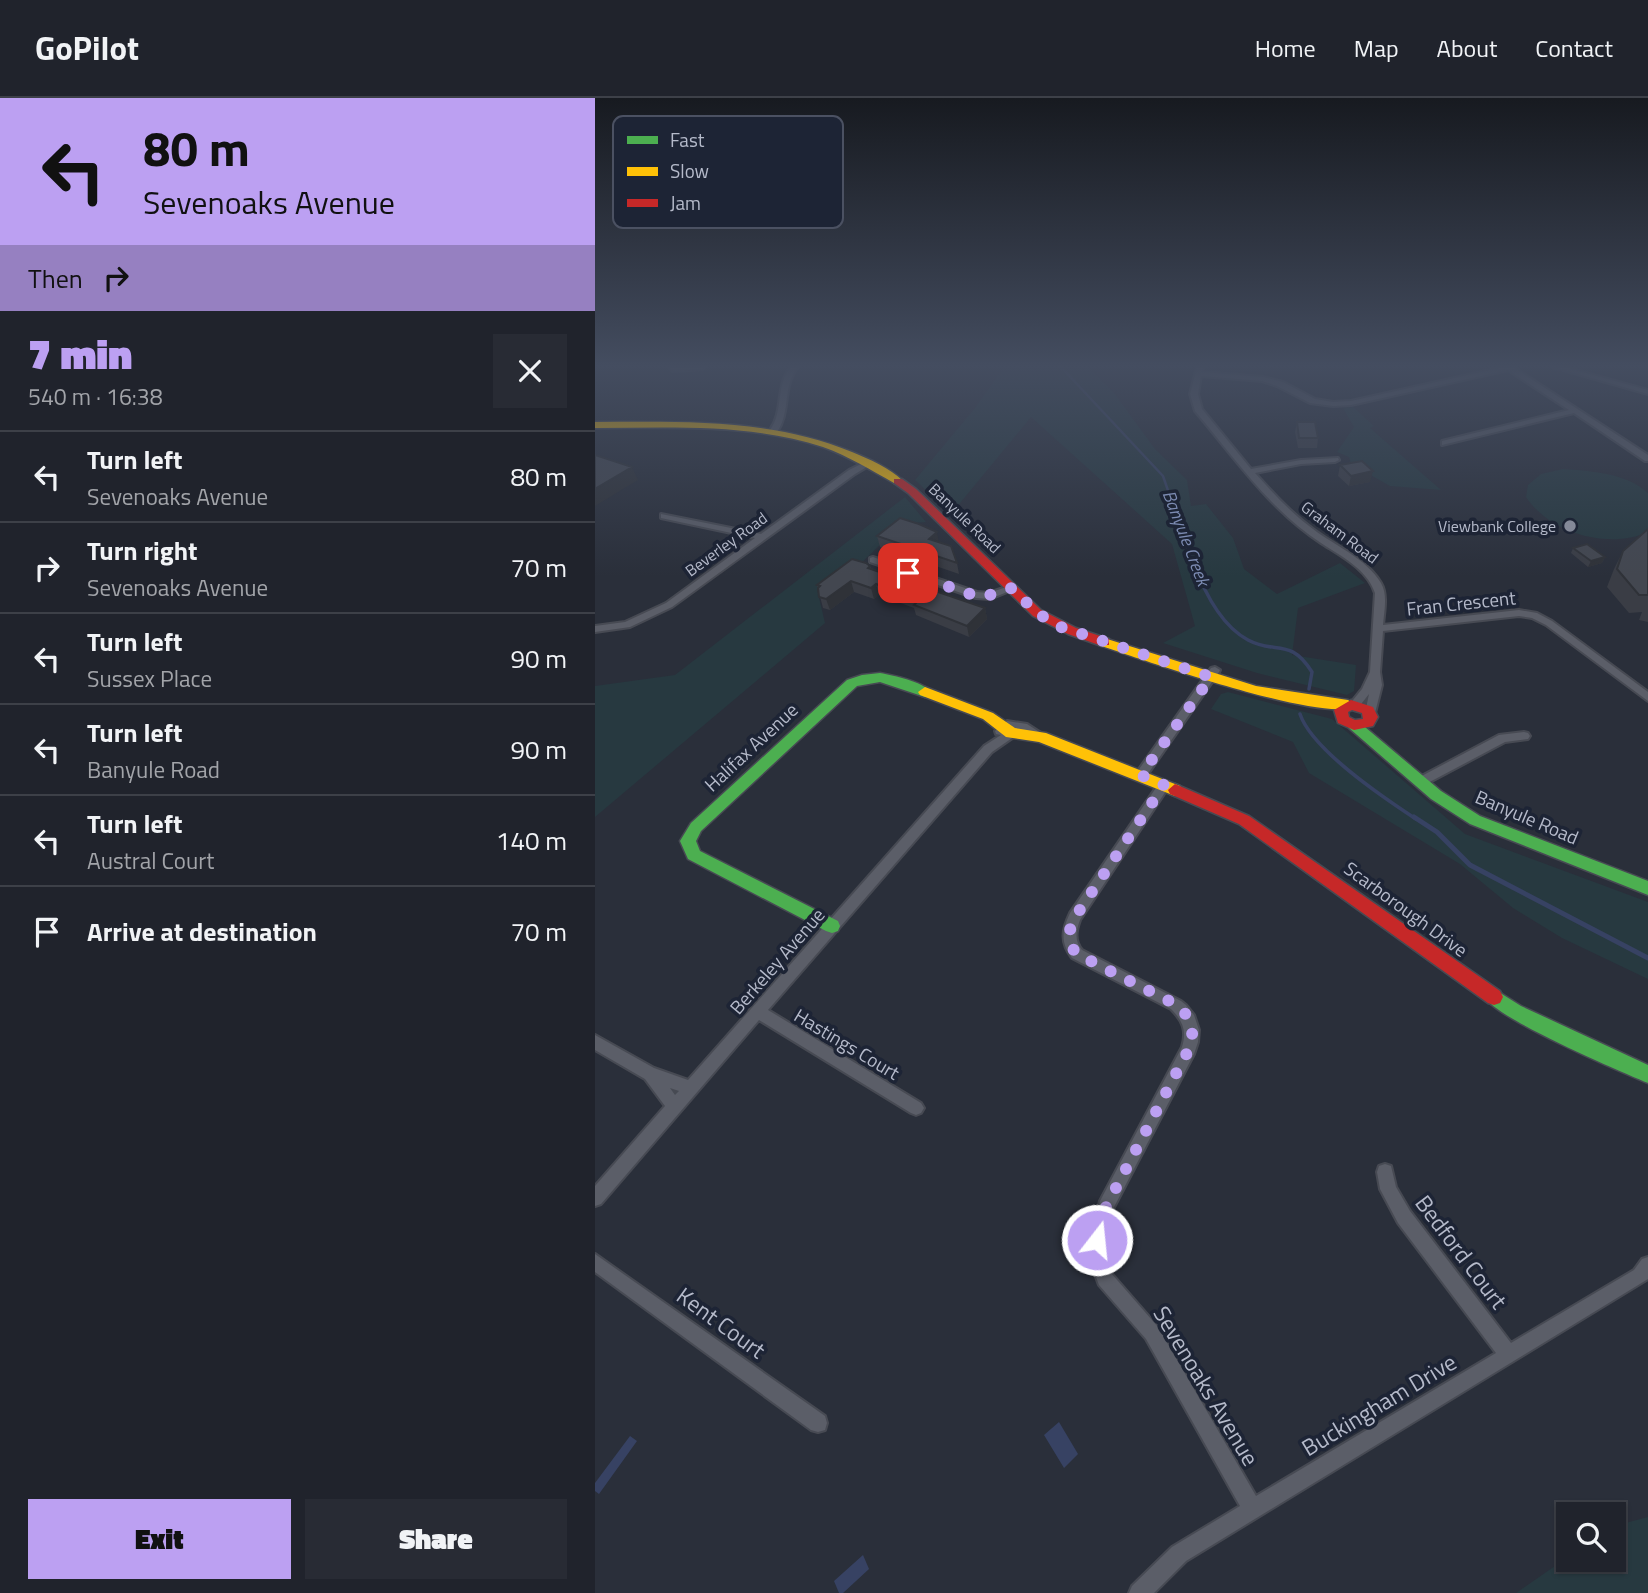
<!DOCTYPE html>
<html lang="en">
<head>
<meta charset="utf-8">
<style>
  body { margin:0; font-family:"Titillium Web",sans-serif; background:#282b34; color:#f1f3f6; height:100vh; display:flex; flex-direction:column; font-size:26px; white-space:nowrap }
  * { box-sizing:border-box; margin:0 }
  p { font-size:23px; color:#a2a4a9 }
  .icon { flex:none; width:38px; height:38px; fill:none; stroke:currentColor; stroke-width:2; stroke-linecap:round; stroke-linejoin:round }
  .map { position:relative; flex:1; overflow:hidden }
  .panel { display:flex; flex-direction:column; background:#20232c; width:595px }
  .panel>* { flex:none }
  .top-card { background:#bca0f2; color:#111; overflow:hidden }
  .fabs { position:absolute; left:961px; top:1404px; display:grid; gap:14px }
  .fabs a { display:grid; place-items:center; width:70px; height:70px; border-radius:0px; background:#20232c; box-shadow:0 2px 5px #0004,0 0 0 2px #3d4048; font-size:35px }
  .pin { position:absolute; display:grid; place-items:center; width:60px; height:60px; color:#fff; margin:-30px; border-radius:14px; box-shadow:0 4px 10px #0006 }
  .me { position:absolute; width:77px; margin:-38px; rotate:16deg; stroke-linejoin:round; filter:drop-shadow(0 0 5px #0008) }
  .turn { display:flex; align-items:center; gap:24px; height:147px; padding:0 28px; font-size:32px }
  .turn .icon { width:91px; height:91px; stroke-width:2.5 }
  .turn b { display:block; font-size:49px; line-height:60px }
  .then { display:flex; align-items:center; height:66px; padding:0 28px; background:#0003; gap:14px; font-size:26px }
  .round { display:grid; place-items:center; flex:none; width:74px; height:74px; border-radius:0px; background:#282b34 }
  .overview { display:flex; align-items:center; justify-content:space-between; height:119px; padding:0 28px }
  h1 { font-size:42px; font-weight:800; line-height:52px; color:#bca0f2 }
  .cta { display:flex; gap:14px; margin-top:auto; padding:14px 28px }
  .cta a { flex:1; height:80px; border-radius:0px; background:#bca0f2; color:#111; font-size:28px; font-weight:800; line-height:80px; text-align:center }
  .cta a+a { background:#282b34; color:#f1f3f6 }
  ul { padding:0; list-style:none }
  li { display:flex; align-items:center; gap:21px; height:91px; padding:0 28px; border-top:2px solid #3d4048 }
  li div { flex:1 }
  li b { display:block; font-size:26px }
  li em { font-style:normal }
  header { display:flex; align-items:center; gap:42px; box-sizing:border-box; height:98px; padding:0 35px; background:#20232c; border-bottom:2px solid #3d4048 }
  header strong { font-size:33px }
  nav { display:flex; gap:38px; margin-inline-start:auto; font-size:24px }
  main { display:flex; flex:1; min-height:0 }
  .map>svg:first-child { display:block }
  .green { fill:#273940 }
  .water { fill:#374263 }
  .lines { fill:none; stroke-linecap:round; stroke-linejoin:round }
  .stream-far2 { stroke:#374263; stroke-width:2.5 }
  .stream-far1 { stroke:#374263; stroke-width:3.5 }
  .stream { stroke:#374263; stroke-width:5 }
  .street-casing { stroke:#474a53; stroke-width:4 }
  .fast-casing { stroke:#474a53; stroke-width:3 }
  .slow-casing { stroke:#474a53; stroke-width:3 }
  .jam-casing { stroke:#474a53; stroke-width:3 }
  .street { fill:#5b5e68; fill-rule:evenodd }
  .fast { fill:#4caf50; fill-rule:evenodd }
  .slow { fill:#ffc107; fill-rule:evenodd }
  .jam { fill:#c62828; fill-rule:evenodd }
  .wall { fill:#3a3d45 }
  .shaded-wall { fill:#2f3238 }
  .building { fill:#434750; stroke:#2f3238; stroke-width:2 }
  .route { stroke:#bca0f2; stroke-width:12; stroke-dasharray:0 21.6 }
  .poi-dot { fill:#848998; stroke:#1d2435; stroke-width:2.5 }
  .labels { text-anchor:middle; stroke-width:7; stroke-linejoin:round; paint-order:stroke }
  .far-street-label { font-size:16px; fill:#b5baca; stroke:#1d2435 }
  .far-poi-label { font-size:16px; fill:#b5baca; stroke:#1d2435; text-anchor:end }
  .far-water-label { font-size:18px; font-style:italic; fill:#7c8bb2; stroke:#1d2435 }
  .street-label { font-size:19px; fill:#b5baca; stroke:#1d2435 }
  .near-street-label { font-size:23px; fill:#b5baca; stroke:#1d2435 }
  .key { fill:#1d2435; stroke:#4b5162; stroke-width:2 }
  .key-label { font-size:19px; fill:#b5baca }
</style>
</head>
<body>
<header>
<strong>GoPilot</strong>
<nav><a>Home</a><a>Map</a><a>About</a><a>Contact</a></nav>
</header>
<main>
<section class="panel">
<div class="top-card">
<div class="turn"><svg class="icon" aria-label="left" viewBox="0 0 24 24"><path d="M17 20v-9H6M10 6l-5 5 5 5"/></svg><div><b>80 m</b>Sevenoaks Avenue</div></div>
<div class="then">Then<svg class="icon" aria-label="right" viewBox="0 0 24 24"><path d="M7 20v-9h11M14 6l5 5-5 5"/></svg></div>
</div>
<div class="overview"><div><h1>7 min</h1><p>540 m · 16:38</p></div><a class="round"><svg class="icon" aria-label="close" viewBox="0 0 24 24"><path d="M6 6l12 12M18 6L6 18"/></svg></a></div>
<ul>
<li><svg class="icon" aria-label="left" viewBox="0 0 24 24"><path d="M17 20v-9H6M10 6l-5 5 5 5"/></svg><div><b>Turn left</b><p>Sevenoaks Avenue</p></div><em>80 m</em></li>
<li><svg class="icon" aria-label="right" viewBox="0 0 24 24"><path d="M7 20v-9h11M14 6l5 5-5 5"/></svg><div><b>Turn right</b><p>Sevenoaks Avenue</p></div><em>70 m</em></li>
<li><svg class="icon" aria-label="left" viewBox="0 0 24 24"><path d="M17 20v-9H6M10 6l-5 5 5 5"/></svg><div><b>Turn left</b><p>Sussex Place</p></div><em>90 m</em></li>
<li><svg class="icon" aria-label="left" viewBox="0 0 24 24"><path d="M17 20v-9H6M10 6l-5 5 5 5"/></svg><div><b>Turn left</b><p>Banyule Road</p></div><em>90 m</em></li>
<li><svg class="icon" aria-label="left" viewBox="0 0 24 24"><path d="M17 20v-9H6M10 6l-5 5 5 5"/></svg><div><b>Turn left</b><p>Austral Court</p></div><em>140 m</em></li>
<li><svg class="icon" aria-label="arrive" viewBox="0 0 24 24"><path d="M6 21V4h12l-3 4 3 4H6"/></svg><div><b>Arrive at destination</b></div><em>70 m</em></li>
</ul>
<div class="cta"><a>Exit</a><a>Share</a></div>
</section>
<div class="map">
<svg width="1053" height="1495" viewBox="0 0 1053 1495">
  <rect width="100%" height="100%" fill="#2a2f3a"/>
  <path class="green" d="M409,269H493L519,295L560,351L592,382L596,408L611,406L638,440L649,471L682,496L745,465L770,485L703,510L697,557L761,567L759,593L752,597L662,575L568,545L600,528L577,446L436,319L356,416L320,382L380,310Z
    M758,309L779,328L775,330L846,392L795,388L756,366L754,359L742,354L759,329L748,310Z
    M968,371C997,373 1031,375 1053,395V434C1013,452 955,435 931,399L933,387L946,376Z
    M310,399L331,424L307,426L263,468L222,491L230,525L0,719V588L80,577Z
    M633,594L737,621L870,736L1053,804V881L967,840L918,810L865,766L714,675L698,644L616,611L626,596Z
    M1053,1419V1495H921L973,1459V1461H1018L1019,1428Z"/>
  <path class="water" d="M464,1324L483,1356L469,1370L449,1337Z
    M35,1338L42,1343L4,1396L0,1393V1385Z
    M268,1457L274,1471L248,1495H244L239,1483Z"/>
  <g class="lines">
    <path class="stream-far2" d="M466,269L568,378L598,465"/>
    <path class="stream-far1" d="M598,463C608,491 625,527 653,542C681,557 695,539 717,574L714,591
      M705,616C717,652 789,700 821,721"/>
    <path class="stream" d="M819,719L842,734L875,767L1053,860"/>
    <defs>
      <path id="street" d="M74,269H110L107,271L78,273Z
        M196,269H203C187,288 196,314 182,334H176L175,332C189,313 180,287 196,269Z
        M602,269H608L607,274L668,279L688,284L720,301L738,304L756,303L909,269H918L1053,357V363H1050L979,315L847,347V343L974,312L913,272L756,307L738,308L715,305L682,288L667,283L606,278L603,296L607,311L656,371L706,362L743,360L744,362L740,364L706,366L660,375C678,395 696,415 718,431C740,448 771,460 786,485C793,497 789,514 788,527L924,512L942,515L957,523L1053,594V603L951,527L937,520L924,518L788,533L785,574L787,587L780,615L775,619L770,615L774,596L763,610H755L754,607L767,591L775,574L780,495C772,471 746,458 726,445C674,411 639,359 600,313L595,296Z
        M958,269H969L1053,292V296Z
        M268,365L275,367L260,376L77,509L35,529L0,534V528L30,524L71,505L160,440L66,420V416L166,436L254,372Z
        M278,459L382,494L394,495L417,487L422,490L395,501L381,500L275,464V460Z
        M620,569L625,572L624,574L550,680H542L540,677L542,674L616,570Z
        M412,623L432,626L452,639L446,643L426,633L417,632L422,635L420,638L397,654L173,912L326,1005L329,1010L326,1015L321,1017L316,1015L164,922L6,1106L0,1108V1088L70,1008L50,981L0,952V937L59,970L93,982L389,648L406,637L401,636L400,633ZM75,990L84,993L80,997Z
        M929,634L933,635L935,638L933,641L910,644L829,687L825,688L819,684L821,681L904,637Z
        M569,683L573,684L575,687L485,822C481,833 479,842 487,852L586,903L591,907L599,917L604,932L603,944L599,956L518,1111L510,1142L516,1175L563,1229L661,1398L901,1255L803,1125L785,1091L782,1074L784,1068L790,1066L796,1068L801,1089L815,1113L916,1245L1039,1172L1047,1161L1053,1159V1181L591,1463L559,1495H534L537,1488L577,1449L645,1408L551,1241L504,1187L497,1168L494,1142L505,1103L587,949C592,933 588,923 576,911L477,860C465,844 467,832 475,815L565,684Z
        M0,1156L230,1318L232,1325L230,1332L223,1334L216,1332L0,1174Z"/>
      <path id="fast" d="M285,575C301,578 325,583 337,594L330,599L285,584L262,588L106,733L101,743L105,753L243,823L245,828L243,833L237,835L231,833L93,761L85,743L96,725L252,582L267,577Z
        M759,622L764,624L846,693L885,718L1053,783V797L875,726L836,701L754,630L752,627Z
        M899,891L926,908L1053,967V985C1026,974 900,920 890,899L893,893Z"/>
      <path id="slow" d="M0,324C87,324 175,320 257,354C274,361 295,370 308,383L299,385C276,372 253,358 228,349C155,325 75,330 0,330Z
        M509,540L661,588L753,602L760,607C739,629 539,559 504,547L503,544Z
        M330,589L398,615L420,630L451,635L585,688L587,692L580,698L444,644L411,639L388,621L325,597L323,594Z"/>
      <path id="jam" d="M299,381H307L321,391L446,512L481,530L514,541V547H504L473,536L438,518L313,395L299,385Z
        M756,602L778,609L783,619L778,628L759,632L743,625L739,612ZM757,612L767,615L768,621L760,622L754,619L753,614Z
        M580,686L654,718L905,893L908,899L905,905L899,907L893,905L644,726L575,696L573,692Z"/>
    </defs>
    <use href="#street" class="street-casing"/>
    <use href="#fast" class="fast-casing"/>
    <use href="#slow" class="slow-casing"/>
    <use href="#jam" class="jam-casing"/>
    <use href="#street" class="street"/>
    <use href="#fast" class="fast"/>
    <use href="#slow" class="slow"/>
    <use href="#jam" class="jam"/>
  </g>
  <path class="wall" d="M702,324L723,340L722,350H703L700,334Z
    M745,367L775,384L754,388L743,378Z
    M1053,431V524L1044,522L1047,514L1034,515L1012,489L1019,471L1028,453Z
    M282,438L344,444L362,465L364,476L285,449Z
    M978,450L1010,459L1007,465L993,469L976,455Z
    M275,468L276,470L390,510L392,521L374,539L321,517L319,510L284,497L279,501L259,494L235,512L228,510L222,487Z"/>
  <path class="shaded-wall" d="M37,369L43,382L0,408V391Z
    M778,373L775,384L754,388L756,378Z
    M342,434L344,445L334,441Z
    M1010,459L1007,465L993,469L996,463Z
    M256,483L259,494L235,512L231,501Z
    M281,486L284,497L279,501L276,490Z
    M390,510L392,521L374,539L372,528Z"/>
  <path class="building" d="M702,324H720L723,340H704Z
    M0,357L37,369L0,391Z
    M767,363L778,373L756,378L745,367Z
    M305,420L324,426L342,434L334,441L356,448L362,465L282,438Z
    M1053,431V497H1044L1022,471L1028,453Z
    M992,446L1010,459L996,463L978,450Z
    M257,461L271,465L275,468L273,470L390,510L372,528L319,507L324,502L281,486L276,490L256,483L231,501L224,499L223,490L225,488L222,487Z"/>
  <linearGradient id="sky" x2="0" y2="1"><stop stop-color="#171a20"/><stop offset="0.56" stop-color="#444d60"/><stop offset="1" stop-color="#444d60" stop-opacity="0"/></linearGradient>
  <rect width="1053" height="478" fill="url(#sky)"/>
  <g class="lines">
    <path class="route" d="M313,475L381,498H391L417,490L442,515L466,529L616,579L546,677L569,687L480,819C473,833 471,844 482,856L582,907C596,919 601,933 594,951L511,1109L502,1142"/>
  </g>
  <circle class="poi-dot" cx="975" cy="428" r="7"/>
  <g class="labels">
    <g class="far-street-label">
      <text transform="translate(370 420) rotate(44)" y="6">Banyule Road</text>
      <text transform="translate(745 434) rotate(37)" y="6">Graham Road</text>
      <text transform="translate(131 446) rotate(-36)" y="6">Beverley Road</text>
    </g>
    <g class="far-poi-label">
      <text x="961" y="434">Viewbank College</text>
    </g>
    <g class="far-water-label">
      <text transform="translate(591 440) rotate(69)" y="6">Banyule Creek</text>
    </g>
    <g class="street-label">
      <text transform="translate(866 505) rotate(-6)" y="7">Fran Crescent</text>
      <text transform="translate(156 649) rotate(-43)" y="7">Halifax Avenue</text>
      <text transform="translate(932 719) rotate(23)" y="7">Banyule Road</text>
      <text transform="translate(811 811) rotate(36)" y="7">Scarborough Drive</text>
      <text transform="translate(182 863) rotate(-49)" y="7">Berkeley Avenue</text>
      <text transform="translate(252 946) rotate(31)" y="7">Hastings Court</text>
    </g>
    <g class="near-street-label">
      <text transform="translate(866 1154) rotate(53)" y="8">Bedford Court</text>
      <text transform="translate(126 1225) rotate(36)" y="8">Kent Court</text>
      <text transform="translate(611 1288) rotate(59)" y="8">Sevenoaks Avenue</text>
      <text transform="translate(784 1307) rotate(-31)" y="8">Buckingham Drive</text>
    </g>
  </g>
  <rect x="18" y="18" width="230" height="112" rx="10" class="key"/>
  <rect x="32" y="38" width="31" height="8" fill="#4caf50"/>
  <rect x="32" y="69" width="31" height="9" fill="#ffc107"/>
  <rect x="32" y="101" width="31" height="8" fill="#c62828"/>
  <g class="key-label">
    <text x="75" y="49">Fast</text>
    <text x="75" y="80">Slow</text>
    <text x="75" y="112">Jam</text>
  </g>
</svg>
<div class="fabs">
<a><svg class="icon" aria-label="search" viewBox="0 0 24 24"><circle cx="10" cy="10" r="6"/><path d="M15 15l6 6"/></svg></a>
</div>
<div class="pin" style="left:313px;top:475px;background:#d93025"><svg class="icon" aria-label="arrive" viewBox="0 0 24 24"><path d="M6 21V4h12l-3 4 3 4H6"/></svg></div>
<svg class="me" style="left:502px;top:1142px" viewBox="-20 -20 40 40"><circle r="17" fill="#bca0f2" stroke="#fff" stroke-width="3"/><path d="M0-11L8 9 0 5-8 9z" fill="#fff"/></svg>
</div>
</main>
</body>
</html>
